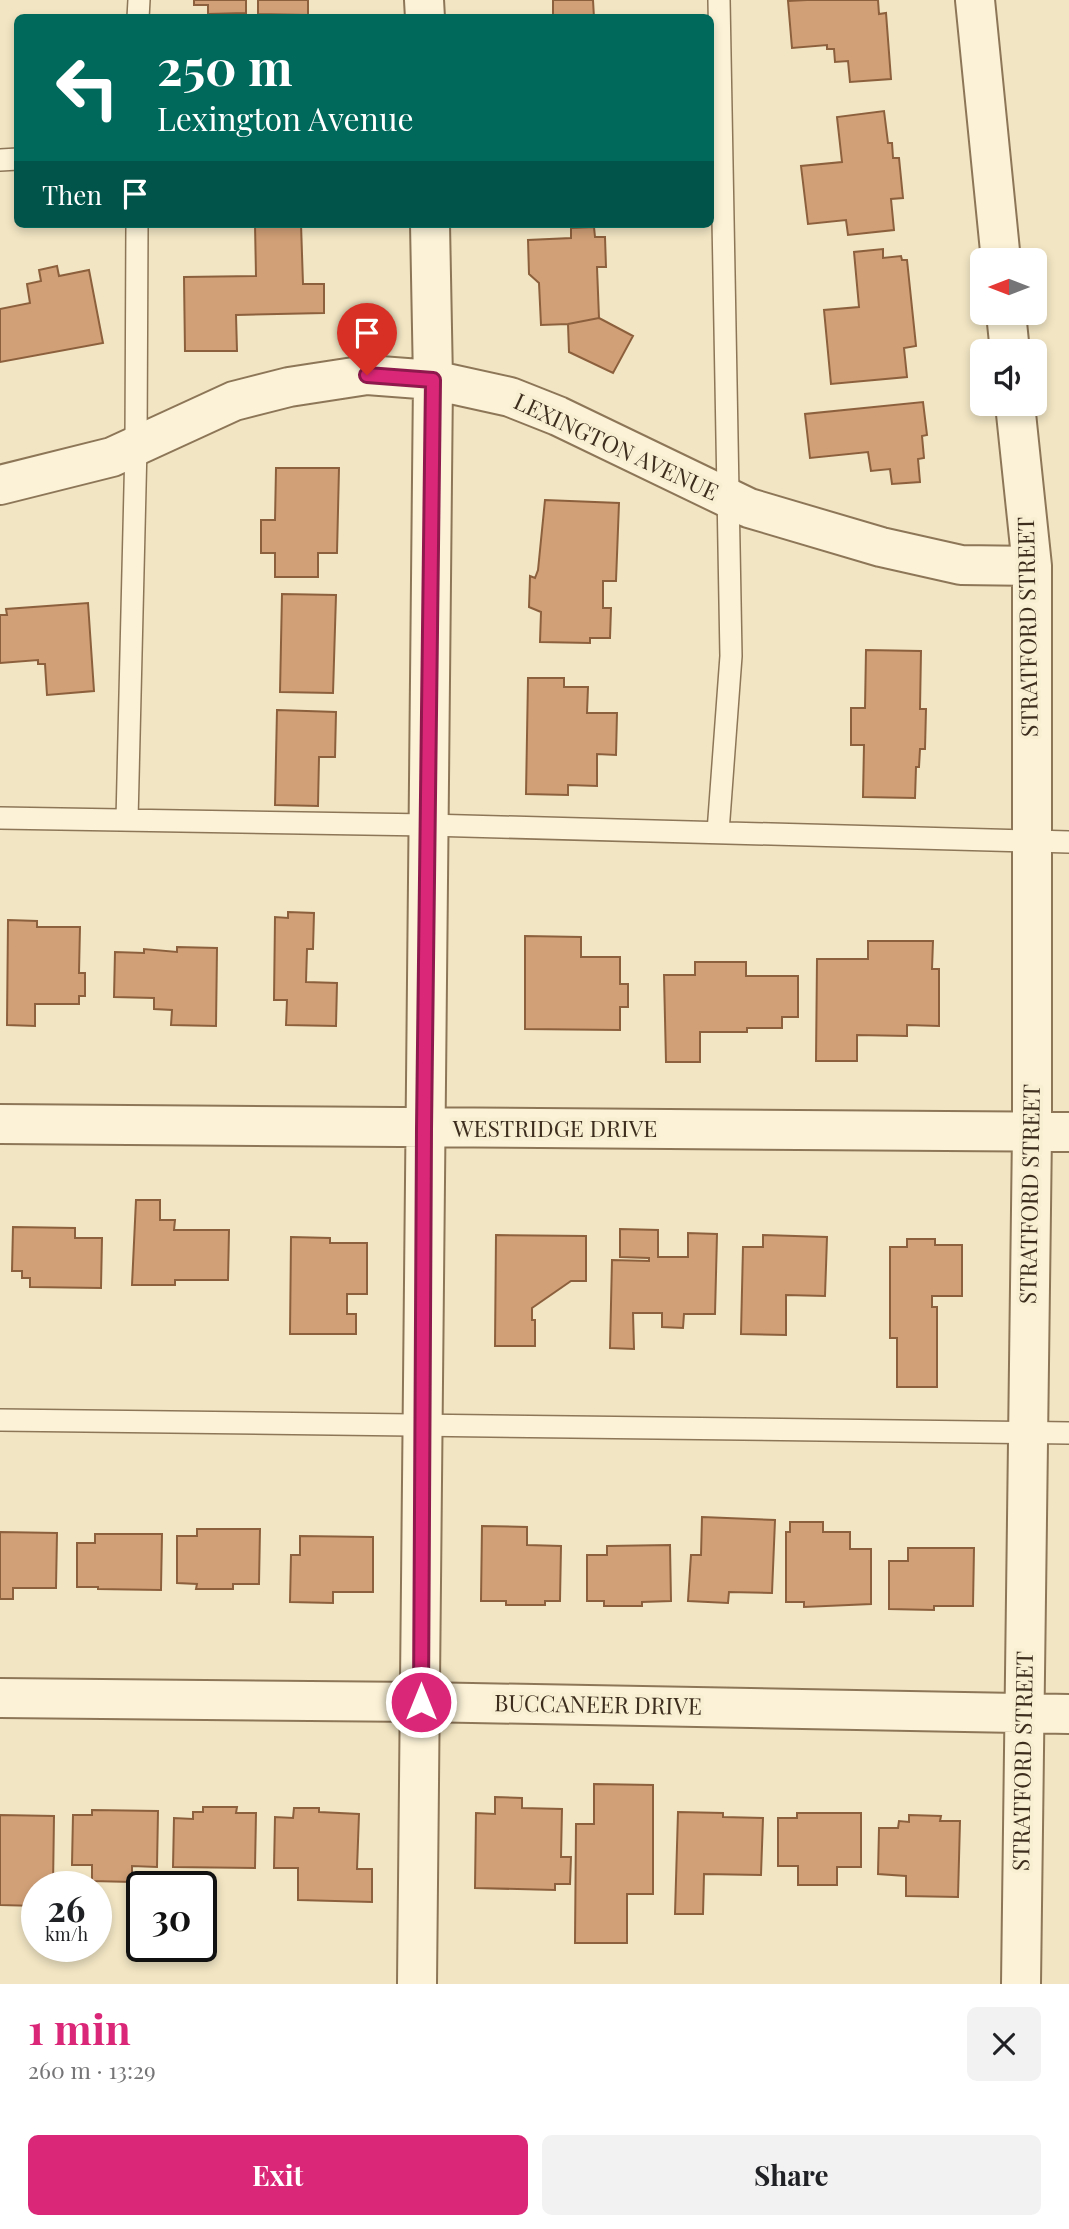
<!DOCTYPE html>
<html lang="en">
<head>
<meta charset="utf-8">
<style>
  body { margin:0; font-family:"Playfair Display",serif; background:#f2f2f2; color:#202124; height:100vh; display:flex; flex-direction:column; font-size:26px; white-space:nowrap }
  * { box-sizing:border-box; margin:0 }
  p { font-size:23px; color:#757577 }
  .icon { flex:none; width:38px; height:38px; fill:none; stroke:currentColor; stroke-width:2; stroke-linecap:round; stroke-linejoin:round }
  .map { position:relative; height:1984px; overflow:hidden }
  .drawer { display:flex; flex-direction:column; background:#fff; flex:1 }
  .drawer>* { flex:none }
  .guide { position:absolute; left:14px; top:14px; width:700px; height:214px; border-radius:10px; box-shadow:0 4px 10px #0003; background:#00695c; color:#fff; overflow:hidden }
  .needle { width:46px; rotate:270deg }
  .controls { position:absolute; left:970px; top:248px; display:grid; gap:14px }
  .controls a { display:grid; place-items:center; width:77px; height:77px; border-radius:10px; background:#fff; box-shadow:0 4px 10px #0003; font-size:35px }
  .speed { position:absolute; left:21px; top:1871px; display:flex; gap:14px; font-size:35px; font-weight:700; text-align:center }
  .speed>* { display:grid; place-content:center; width:91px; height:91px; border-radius:50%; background:#fff; box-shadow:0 4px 10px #0003; line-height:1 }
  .speed small { font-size:18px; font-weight:400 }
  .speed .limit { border:4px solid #111; border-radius:10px; background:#fff; color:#111 }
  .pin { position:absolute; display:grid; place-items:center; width:60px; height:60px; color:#fff; margin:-72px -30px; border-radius:50% 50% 50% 0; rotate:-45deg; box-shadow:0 0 7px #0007 }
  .pin .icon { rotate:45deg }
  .me { position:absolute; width:77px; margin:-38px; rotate:0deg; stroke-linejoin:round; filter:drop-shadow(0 0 5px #0008) }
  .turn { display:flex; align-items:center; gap:24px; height:147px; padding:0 28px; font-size:32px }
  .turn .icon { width:91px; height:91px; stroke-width:2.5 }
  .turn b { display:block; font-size:49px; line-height:60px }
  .then { display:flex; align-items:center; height:66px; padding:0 28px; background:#0003; gap:14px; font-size:26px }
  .round { display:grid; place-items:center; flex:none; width:74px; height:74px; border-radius:10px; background:#f2f2f2 }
  .overview { display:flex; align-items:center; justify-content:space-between; height:119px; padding:0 28px }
  h1 { font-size:42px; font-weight:700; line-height:52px; color:#db2777 }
  .action { display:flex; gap:14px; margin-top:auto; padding:14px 28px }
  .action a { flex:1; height:80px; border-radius:10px; background:#db2777; color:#fff; font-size:28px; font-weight:700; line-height:80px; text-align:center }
  .action a+a { background:#f2f2f2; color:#202124 }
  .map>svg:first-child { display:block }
  .building { fill:#d1a077; stroke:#8d603d; stroke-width:2 }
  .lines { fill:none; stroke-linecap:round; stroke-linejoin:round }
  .lane-casing { stroke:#8d7658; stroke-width:24 }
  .street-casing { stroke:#8d7658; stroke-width:42 }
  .lane { stroke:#fbf2d7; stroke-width:21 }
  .street { stroke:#fbf2d7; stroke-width:38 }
  .route-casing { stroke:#8e194d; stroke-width:18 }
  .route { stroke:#db2777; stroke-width:12 }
  .labels { text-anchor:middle; stroke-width:7; stroke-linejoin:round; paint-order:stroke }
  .street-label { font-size:23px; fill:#3c2d1d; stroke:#f8efd3 }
</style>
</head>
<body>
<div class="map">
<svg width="1069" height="1984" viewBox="0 0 1069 1984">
  <rect width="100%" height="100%" fill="#f1e5c3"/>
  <path class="building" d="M194,0H246V13L208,14V5H194Z
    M258,0H308V15L258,14Z
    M553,0H593L594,18H553Z
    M807,0H878L879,14L886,13L891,79L850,82L848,61L835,62L834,49H827V45L792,48L788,1Z
    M884,111L888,143H892L893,158H899L903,198L891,199L894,230L848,235L846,220L808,224L801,166L842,162L837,117Z
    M255,224H301L303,284H324V313L236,315L237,351H185L184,277L256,276Z
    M594,227L595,237H605L606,267H597L599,318L568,324L541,325L539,283L529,274L528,240L571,238V228Z
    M883,249V258L901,256L902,260H907L916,346L904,348L907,377L831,384L824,310L859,307L854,252Z
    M57,266L59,276L89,270L103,343L0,362V309L30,303L27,284L41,281L39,270Z
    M599,318L633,336L613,373L569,352L568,324Z
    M923,402L927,435L922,436L924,458L918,459L920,482L892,484L890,469L871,471L868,452L810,458L805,414Z
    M276,468H339L337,553H318V577H275V553H261V520H275Z
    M545,500L619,503L616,581H603V608H611L610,638H590V643L540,642L541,612L529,607L530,576L535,578L538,570Z
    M282,594L336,595L333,693L280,692Z
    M88,603L94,691L47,695L45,664H38V660L0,663V615H7L6,609Z
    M866,650L921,651L920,709H926L925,749H920L919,767H916L915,798L863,797L864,745H851V708H865Z
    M528,678H564V687H588L587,713H617L616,755L597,754V786L568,785V795L526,794Z
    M277,710L336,712L335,757H319L318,806L275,805Z
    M288,912L314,913L313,949H307L306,982L337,983L336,1026L286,1025L287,1000H274L275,917L288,918Z
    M8,920L37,921V927H80L79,973H85V996H79V1004H35V1026L7,1025Z
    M525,936L581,937V957H620V984H628V1007H620V1030L525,1029Z
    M868,941H933L932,969H939V1026L907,1025V1036L857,1035V1061H816L817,959H868Z
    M177,947L217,948L216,1026L171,1025L172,1010L154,1009V998L114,997L115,952L144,953V949L177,952Z
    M695,962H746V976H798V1017H782V1028H747V1032H700V1062H666L664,975H695Z
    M136,1200H160V1220H175L174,1230H229L228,1280H175V1285H132Z
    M13,1227L75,1228V1238H102L101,1288L30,1287V1278H22V1271H12Z
    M620,1229L658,1230V1257H688V1233L717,1234L715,1314H684L683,1328L662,1327V1313H633L634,1349L610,1348L612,1260L649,1261V1258L620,1257Z
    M496,1235L586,1236V1281H571L532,1308V1320H535V1346H495Z
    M763,1235L827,1237L825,1296L786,1295V1335L741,1334L743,1247H763Z
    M291,1237L330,1238V1243H367V1294H347V1314H356V1334H290Z
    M907,1239H935V1245H962V1296H932V1307H937V1387H897V1338H890V1247H907Z
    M702,1517L775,1520L772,1593L729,1592L728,1603L688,1601L691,1555H701Z
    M790,1522H823V1532H850V1549H871V1604L804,1607V1602H786V1532H790Z
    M482,1526L527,1527V1545L561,1546L560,1601H545V1605H506V1601H481Z
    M197,1529H260L259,1584H233V1589H196L197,1584L177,1583V1536H197Z
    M0,1532L57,1533L56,1588H13V1599H0Z
    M95,1534H162L161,1590L98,1589V1587H77V1543H95Z
    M300,1536L373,1537V1592H333V1603L290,1602L291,1555H300Z
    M670,1545L671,1601L642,1602V1606H604V1601H587V1555H607V1546Z
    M908,1548H974L973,1606H934V1610L889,1609V1561H908Z
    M594,1784L653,1785V1894H627V1943H575L576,1824H594Z
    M495,1797L522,1798V1808L562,1809L561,1857H571L570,1884H555V1890L475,1888L476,1813L495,1814Z
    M203,1807H237L236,1813H256L255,1868L173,1867L174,1818L193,1819V1812H203Z
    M294,1808H319V1812L359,1814L357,1869H372V1902L298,1900V1868H274L275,1817L293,1818Z
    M92,1810L158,1811L157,1867L132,1866V1882L92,1881V1865H72L73,1815H92Z
    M678,1812L723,1813V1817L763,1818L761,1875L704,1874L703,1914H675Z
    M797,1813H861V1867H837V1885H798V1866H778V1818H797Z
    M0,1815L54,1816L53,1886H37V1906L0,1905Z
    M909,1815L941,1816L940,1821H960L958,1897L906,1896V1876L878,1874L879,1828H898L899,1821L909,1822Z"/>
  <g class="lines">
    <defs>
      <path id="lane" d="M138,18L139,0
        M0,160L18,159
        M0,818L428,825L1069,842
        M127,820L136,446L137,224
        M718,832L731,656L719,0
        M0,1420L1069,1433"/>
      <path id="street" d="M424,0L425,18
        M975,0L1001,261
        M1006,313L1010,352
        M1015,404L1032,566V1132L1021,1984
        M0,485L112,457L234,401L289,387L367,375L433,380L510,397L558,416L749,508L881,547L961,565L1032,566
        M0,1124L1069,1132
        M0,1698L421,1702L1069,1714
        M417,1984L433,380L430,224"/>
    </defs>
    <use href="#lane" class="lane-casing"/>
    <use href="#street" class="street-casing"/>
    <use href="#lane" class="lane"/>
    <use href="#street" class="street"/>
  </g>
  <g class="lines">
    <defs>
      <path id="route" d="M367,375L433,380L424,1129L421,1702"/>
    </defs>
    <use href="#route" class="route-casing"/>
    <use href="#route" class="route"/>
  </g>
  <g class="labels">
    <g class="street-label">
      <text transform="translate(616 447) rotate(25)" y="8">LEXINGTON AVENUE</text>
      <text transform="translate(1028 627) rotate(-91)" y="8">STRATFORD STREET</text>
      <text x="555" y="1137">WESTRIDGE DRIVE</text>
      <text transform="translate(1030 1194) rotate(-89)" y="8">STRATFORD STREET</text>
      <text transform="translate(598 1705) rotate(1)" y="8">BUCCANEER DRIVE</text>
      <text transform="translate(1023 1761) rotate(-89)" y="8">STRATFORD STREET</text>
    </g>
  </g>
</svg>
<div class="controls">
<a><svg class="needle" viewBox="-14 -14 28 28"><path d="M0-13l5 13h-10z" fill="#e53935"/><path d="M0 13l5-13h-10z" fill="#757577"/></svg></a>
<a><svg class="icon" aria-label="sound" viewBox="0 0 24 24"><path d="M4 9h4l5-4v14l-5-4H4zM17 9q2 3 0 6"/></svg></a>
</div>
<div class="speed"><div>26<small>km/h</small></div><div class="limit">30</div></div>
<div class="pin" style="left:367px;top:375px;background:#d93025"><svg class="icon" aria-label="arrive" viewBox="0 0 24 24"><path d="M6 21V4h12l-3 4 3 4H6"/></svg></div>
<svg class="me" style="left:421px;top:1702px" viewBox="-20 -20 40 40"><circle r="17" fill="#db2777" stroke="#fff" stroke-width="3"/><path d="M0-11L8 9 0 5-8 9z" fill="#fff"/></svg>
<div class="guide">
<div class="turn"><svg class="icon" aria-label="left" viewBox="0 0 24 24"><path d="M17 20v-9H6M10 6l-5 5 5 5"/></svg><div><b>250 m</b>Lexington Avenue</div></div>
<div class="then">Then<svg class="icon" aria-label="arrive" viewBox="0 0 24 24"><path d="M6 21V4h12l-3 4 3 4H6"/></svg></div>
</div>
</div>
<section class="drawer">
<div class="overview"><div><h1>1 min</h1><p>260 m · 13:29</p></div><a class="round"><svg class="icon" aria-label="close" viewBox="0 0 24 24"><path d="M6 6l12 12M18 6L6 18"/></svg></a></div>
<div class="action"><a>Exit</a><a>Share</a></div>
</section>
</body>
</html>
